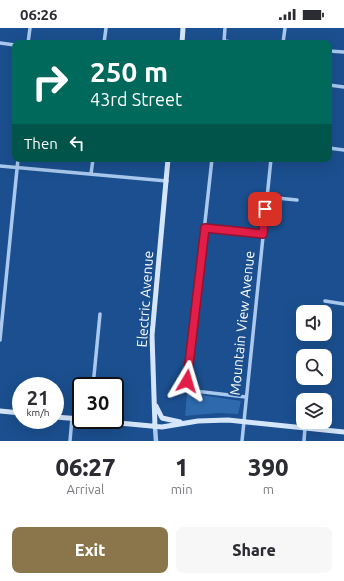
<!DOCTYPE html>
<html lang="en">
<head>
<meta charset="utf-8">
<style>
  body { margin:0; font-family:Ubuntu,sans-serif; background:#f7f7f7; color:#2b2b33; height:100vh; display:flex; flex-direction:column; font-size:15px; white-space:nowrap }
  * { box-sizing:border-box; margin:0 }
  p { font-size:13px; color:#7c7c81 }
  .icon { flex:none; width:22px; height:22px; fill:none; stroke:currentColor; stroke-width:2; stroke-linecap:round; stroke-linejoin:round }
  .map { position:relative; height:413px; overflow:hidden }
  .sheet { display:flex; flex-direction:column; background:#fff; flex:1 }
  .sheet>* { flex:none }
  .guide { position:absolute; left:12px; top:12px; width:320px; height:122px; border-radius:8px; box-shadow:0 4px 16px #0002; background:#00695c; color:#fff; overflow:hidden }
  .tools { position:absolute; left:296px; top:277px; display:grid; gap:8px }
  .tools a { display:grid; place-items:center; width:36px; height:36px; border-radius:8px; background:#fff; box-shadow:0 4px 16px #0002; font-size:20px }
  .speed { position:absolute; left:12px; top:349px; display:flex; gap:8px; font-size:20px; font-weight:700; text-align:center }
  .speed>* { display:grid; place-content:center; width:52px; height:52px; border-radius:50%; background:#fff; box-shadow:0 4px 16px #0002; line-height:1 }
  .speed small { font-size:10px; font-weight:400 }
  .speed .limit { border:2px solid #111; border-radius:6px; background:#fff; color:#111 }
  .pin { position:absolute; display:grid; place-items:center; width:34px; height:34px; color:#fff; margin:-17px; border-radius:8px; box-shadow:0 2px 6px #0006 }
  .me { position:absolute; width:44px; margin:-22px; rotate:7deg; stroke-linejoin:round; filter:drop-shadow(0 0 3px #0008) }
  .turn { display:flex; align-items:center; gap:14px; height:84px; padding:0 12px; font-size:18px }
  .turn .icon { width:52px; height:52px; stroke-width:2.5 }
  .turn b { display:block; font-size:28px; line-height:34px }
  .then { display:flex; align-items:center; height:38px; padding:0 12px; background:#0003; gap:8px; font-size:15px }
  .eta { display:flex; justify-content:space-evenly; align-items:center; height:68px; text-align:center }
  .eta b { font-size:24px; font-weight:800; line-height:28px }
  .cta { display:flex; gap:8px; margin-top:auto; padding:8px 12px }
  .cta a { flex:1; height:46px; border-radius:8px; background:#8a764a; color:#fff; font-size:16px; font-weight:800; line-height:46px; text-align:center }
  .cta a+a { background:#f7f7f7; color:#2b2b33 }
  .status { display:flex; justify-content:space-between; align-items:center; height:28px; padding:0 20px; background:#fff; direction:ltr }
  .status svg { height:11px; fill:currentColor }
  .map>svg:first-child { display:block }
  .green { fill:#2e69ad }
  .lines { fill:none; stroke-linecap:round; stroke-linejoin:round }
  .minor { stroke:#a9c9ee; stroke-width:3.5 }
  .tertiary { stroke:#a9c9ee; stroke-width:4.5 }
  .secondary { stroke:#d6e6fa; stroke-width:5 }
  .route-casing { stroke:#92132f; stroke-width:10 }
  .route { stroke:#e11d48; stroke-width:7 }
  .labels { text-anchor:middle; stroke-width:4; stroke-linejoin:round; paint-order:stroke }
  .street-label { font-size:14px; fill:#fff; stroke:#1b4f8f }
</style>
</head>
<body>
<div class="status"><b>06:26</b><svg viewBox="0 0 49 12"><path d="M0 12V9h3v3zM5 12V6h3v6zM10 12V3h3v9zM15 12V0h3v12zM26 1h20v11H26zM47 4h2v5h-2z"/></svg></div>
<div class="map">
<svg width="344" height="413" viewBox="0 0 344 413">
  <rect width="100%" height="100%" fill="#1b4f8f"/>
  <path class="green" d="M187,365L241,373L238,386L218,385L185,388Z"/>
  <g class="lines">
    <path class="minor" d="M224,13L240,15
      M224,14L225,0
      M0,15L15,17
      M28,15L30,0
      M104,15L106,0
      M283,15L285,0
      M329,23L344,24
      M329,57L344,59
      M329,120L344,122
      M212,131L187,356L189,360L195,363L246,369
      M0,138L167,153
      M91,146L93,131
      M267,169L297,172
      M205,200L263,206
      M325,273L344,276
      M0,312L18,131
      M93,358L100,286
      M70,413L72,390
      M242,413L271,131
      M304,413L305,400"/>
    <path class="tertiary" d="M155,399L156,413"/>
    <path class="secondary" d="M182,15L183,0
      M156,378L162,390L180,394
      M0,383L21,385
      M55,389L81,391
      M87,392L162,399L198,393L228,392L344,404
      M155,399L152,307L168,131"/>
  </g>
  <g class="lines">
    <defs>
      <path id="route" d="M187,353L205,200L263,206L265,181"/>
    </defs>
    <use href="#route" class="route-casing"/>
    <use href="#route" class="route"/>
  </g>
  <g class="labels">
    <g class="street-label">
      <text transform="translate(145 271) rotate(-86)" y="5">Electric Avenue</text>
      <text transform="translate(242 295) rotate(-84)" y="5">Mountain View Avenue</text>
    </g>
  </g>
</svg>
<div class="tools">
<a><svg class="icon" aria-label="sound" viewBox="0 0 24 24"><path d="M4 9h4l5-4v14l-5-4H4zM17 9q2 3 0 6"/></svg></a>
<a><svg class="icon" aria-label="search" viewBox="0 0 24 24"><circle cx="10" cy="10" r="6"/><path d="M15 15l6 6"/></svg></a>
<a><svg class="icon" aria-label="layers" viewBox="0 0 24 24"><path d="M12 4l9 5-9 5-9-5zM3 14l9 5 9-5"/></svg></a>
</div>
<div class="speed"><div>21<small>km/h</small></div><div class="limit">30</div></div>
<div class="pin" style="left:265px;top:181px;background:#d93025"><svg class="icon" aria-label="arrive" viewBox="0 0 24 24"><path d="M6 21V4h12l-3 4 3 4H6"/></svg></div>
<svg class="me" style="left:187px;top:353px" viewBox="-20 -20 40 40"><path d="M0-17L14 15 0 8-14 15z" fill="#e11d48" stroke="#fff" stroke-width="4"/></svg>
<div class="guide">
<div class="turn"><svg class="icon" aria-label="right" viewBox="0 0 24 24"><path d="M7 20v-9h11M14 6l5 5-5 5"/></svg><div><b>250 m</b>43rd Street</div></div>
<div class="then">Then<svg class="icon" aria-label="left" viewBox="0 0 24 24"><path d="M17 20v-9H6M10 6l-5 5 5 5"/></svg></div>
</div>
</div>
<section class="sheet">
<div class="eta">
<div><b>06:27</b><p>Arrival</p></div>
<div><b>1</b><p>min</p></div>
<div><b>390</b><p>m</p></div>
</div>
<div class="cta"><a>Exit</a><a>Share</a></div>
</section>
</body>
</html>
